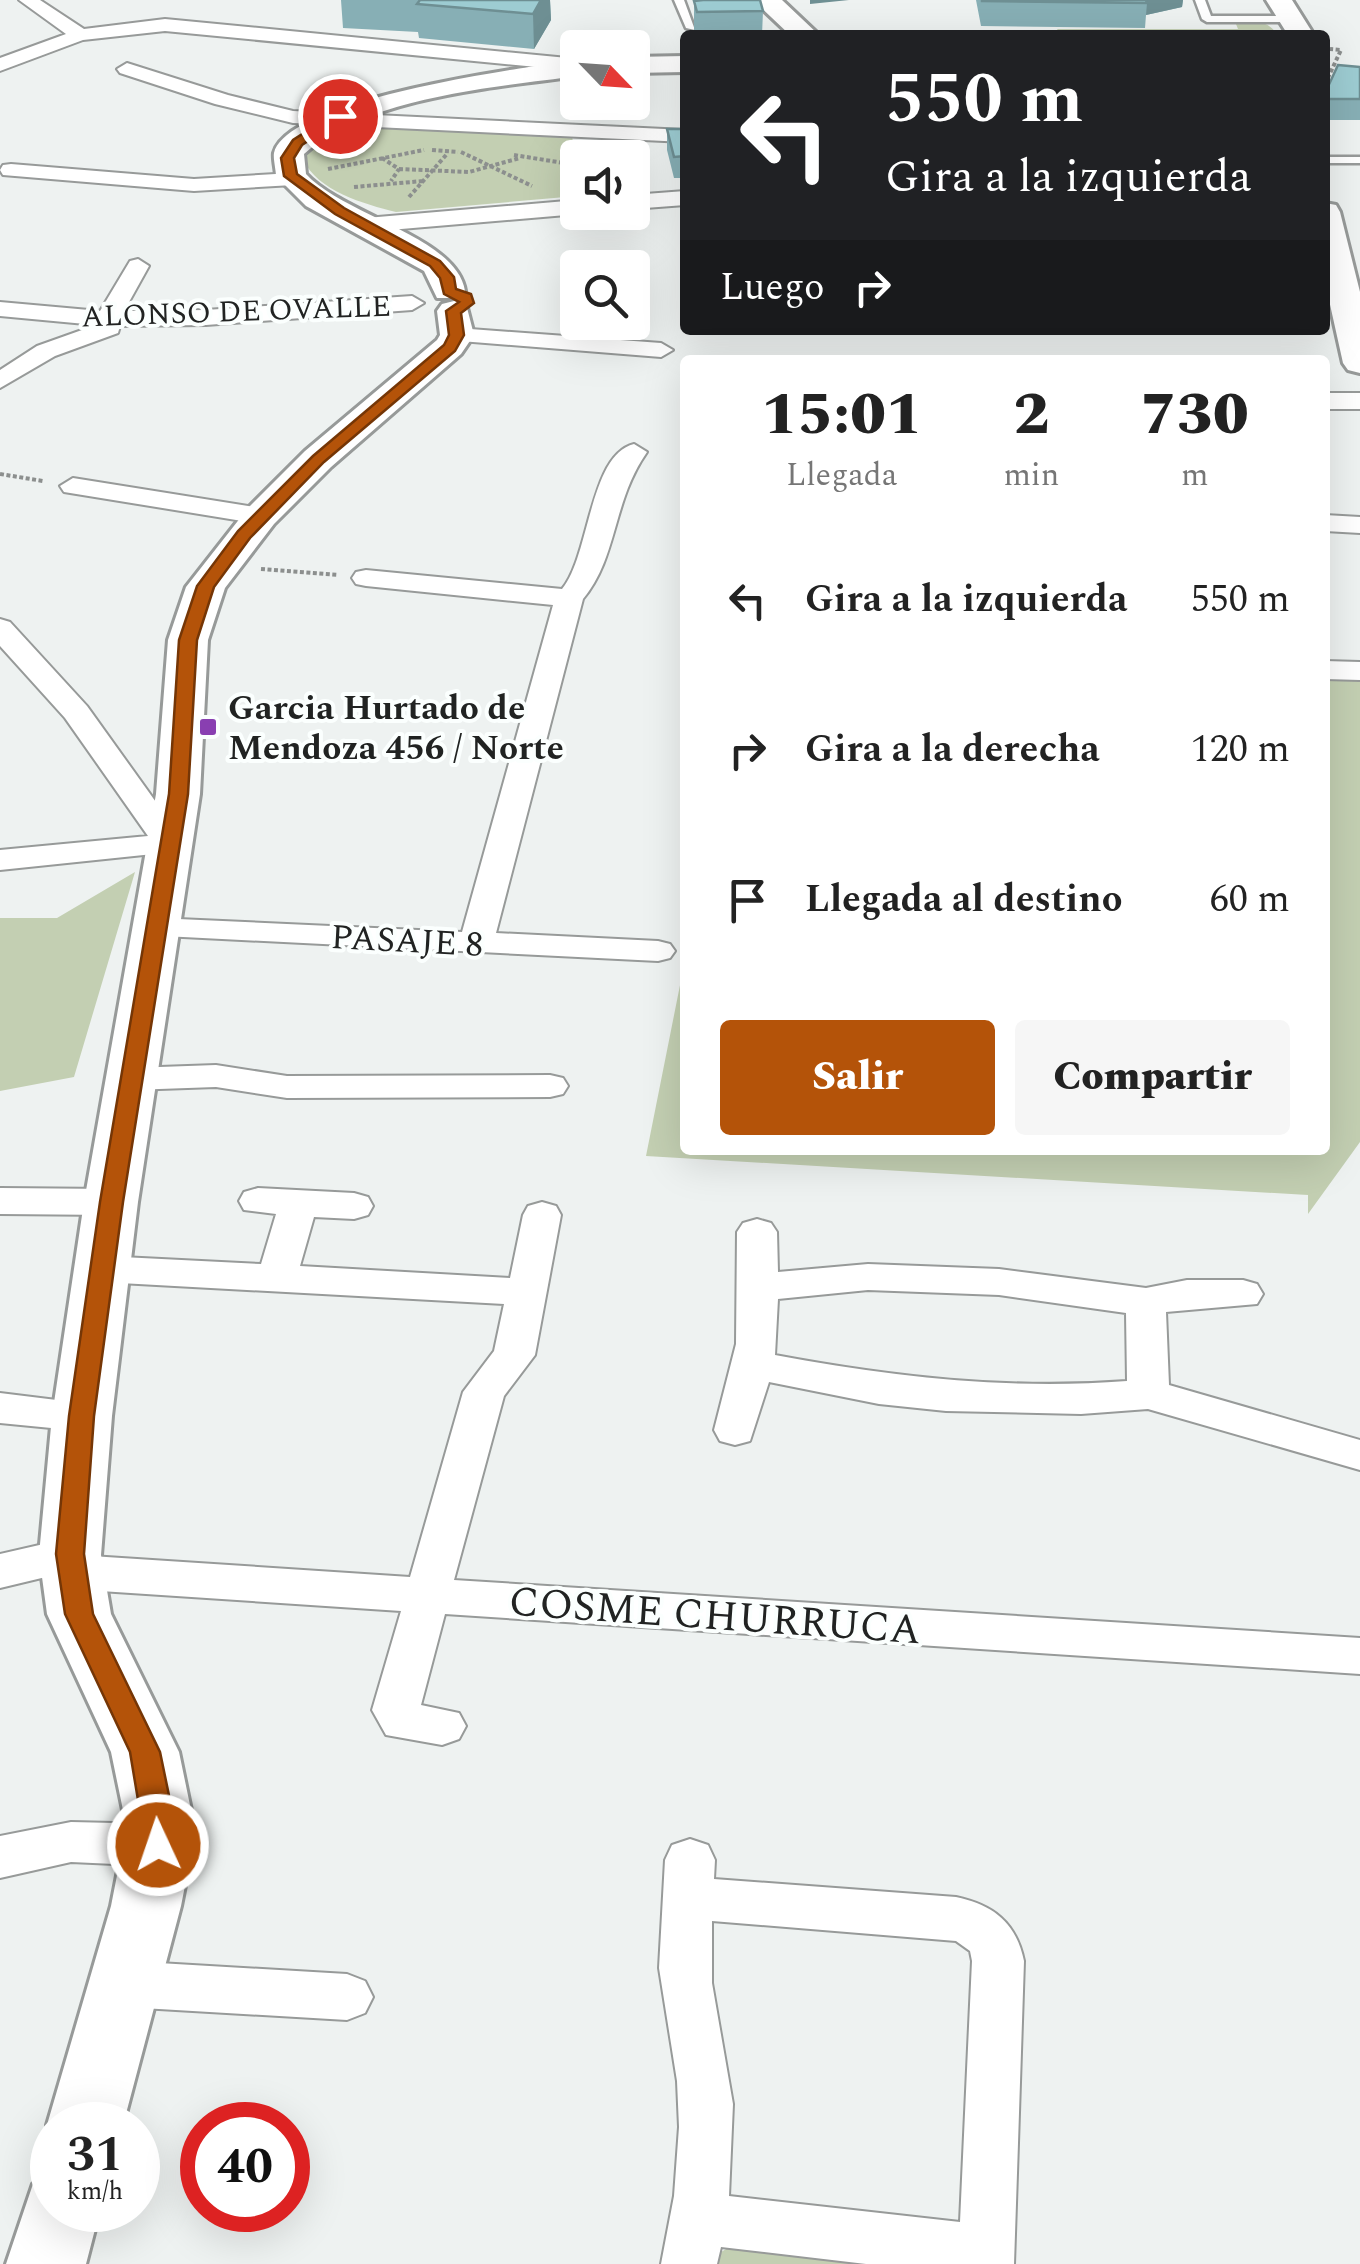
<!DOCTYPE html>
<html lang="es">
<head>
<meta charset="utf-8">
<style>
  body { margin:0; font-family:Spectral,serif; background:#f6f6f6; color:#222; height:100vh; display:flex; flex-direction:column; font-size:38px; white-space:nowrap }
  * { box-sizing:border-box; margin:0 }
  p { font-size:32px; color:#767676 }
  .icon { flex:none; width:55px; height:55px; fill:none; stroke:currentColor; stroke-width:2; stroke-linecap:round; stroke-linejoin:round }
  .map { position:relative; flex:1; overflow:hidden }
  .side { position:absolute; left:680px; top:355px; width:650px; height:800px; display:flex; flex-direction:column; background:#fff; border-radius:10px; box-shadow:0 10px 40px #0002 }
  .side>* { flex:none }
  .hud { position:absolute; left:680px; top:30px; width:650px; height:305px; border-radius:10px; box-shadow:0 10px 40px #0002; background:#202124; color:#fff; overflow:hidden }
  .needle { width:65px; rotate:115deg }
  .tools { position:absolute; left:560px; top:30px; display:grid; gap:20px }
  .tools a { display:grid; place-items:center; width:90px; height:90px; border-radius:10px; background:#fff; box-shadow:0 10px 40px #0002; font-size:50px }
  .speed { position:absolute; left:30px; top:2102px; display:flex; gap:20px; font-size:50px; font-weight:700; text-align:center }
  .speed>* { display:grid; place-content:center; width:130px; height:130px; border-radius:50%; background:#fff; box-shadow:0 10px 40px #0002; line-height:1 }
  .speed small { font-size:25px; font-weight:400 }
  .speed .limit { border:15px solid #d22; background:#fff; color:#111 }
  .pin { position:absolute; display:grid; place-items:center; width:85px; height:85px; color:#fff; margin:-42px; border:5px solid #fff; border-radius:50%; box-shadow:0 2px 10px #0007 }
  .me { position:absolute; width:110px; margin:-55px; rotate:357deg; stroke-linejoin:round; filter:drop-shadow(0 0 8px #0008) }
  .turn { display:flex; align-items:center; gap:35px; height:210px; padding:0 40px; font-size:45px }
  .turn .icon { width:130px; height:130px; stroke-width:2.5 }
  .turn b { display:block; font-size:70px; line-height:85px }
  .then { display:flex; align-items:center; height:95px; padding:0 40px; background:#0003; gap:20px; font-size:38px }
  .eta { display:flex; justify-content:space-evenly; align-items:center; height:170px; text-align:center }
  .eta b { font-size:60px; font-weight:800; line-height:70px }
  .action { display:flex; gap:20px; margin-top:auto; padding:20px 40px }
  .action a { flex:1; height:115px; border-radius:10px; background:#b45309; color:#fff; font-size:40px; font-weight:800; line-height:115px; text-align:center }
  .action a+a { background:#f6f6f6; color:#222 }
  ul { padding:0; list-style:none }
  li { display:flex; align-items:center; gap:30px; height:150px; padding:0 40px }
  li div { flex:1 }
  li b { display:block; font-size:38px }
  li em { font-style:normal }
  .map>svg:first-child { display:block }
  .green { fill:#c3cfb2 }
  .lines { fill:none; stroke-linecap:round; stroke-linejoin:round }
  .lane-casing { stroke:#979a99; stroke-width:5 }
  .street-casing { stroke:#979a99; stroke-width:4 }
  .secondary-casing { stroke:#979a99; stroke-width:6 }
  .path { stroke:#8c8f8e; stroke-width:4; stroke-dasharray:4 2.5; stroke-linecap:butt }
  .lane { fill:#fff; fill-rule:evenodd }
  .street { fill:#fff; fill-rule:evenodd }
  .secondary { fill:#fff; fill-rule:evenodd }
  .wall { fill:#87afb5 }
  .shaded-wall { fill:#6e8f93 }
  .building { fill:#9dccd2; stroke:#6e8f93; stroke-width:2.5 }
  .route { fill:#b45309; stroke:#753606; stroke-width:2.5 }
  .poi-dot { fill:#893fb1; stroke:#fbfffe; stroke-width:4 }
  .labels { text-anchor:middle; stroke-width:8; stroke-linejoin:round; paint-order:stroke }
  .far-street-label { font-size:30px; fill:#212322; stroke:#fbfffe }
  .poi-label { font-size:35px; font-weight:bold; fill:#212322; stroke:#fbfffe; text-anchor:start }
  .street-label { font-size:35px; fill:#212322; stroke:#fbfffe }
  .near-street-label { font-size:42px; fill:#212322; stroke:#fbfffe }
</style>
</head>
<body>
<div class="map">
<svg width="1360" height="2264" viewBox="0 0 1360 2264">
  <rect width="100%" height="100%" fill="#eef2f1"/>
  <path class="green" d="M1234,19C1251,19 1268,20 1278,35H1061L1057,29H1238Z
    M337,122L572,133L577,196L396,212C364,204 317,191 303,159L307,148Z
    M1325,674L1360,675V1142L1308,1214V1195L646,1156L685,960V1150H1325Z
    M135,872L74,1077L0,1091V918H57Z
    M735,2244L933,2264H713L721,2252Z"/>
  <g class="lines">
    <defs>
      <path id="lane" d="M674,0H684L695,30L686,28Z
        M1195,0H1205L1211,16H1292L1297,19L1292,22H1207L1202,19Z
        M1325,157H1360V163H1325Z"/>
      <path id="street" d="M19,0H40L84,29L165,19L578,59V71L165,31L83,40L0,71V58L66,34Z
        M127,63L228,95L293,111L685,130V142L293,123L215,104L120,73L117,69Z
        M11,164L194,179L293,173L304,179L293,185L194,191L3,175L0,170L3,165Z
        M685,191V205L632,209V195Z
        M578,200V212H582L578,214L366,232L355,225L366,218Z
        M138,259L149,266L124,311L206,310L412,296L424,303L412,310L206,325L120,326L118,333L55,356L0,388V370L37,346L96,325L0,316V302L100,311L130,261Z
        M457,328L661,343L673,350L661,357L448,340L445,335Z
        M1325,393H1360V409H1325Z
        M634,444L647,452C612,502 618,557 583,599L496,933L658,941L670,944L675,951L670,958L658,961L144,935L139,928L144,921L156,918L462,932L553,605L366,586L356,584L352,578L356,572L366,570L562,589C590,556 589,455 634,444Z
        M73,478L261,508L275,516L261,524L64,492L60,486Z
        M1325,515L1360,517V533L1325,531Z
        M0,619L10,622L87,706L186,844L182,851L0,870V850L148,836L65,718L0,646Z
        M1325,661L1360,662V680L1325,679Z
        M216,1065L287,1076L550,1075L563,1078L568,1086L563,1094L550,1097L287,1098L216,1087L131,1090L118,1087L113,1079L118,1071L131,1068Z
        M0,1188L111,1189L125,1193L130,1202L125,1211L111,1215L0,1214Z
        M258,1188L354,1193L368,1197L373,1206L368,1215L354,1219L314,1217L300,1266L510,1278L523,1215L528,1206L542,1202L556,1206L561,1215L535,1355L504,1396L454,1580L1360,1638V1674L445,1614L421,1705L459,1713L466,1726L459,1739L442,1745L386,1735L372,1710L401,1611L70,1589L54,1584L50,1576L0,1588V1554L70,1538L86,1543L91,1556L410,1577L463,1392L494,1351L504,1304L102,1282L88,1278L82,1269L88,1260L102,1256L261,1264L276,1214L244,1210L239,1201L244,1192Z
        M757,1219L771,1223L777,1232L778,1272L868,1264L999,1269L1146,1288L1187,1280H1243L1257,1284L1263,1294L1257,1304L1166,1312L1169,1385L1360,1440V1470L1148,1409L1081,1414L946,1411L879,1404L769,1382L750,1441L735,1445L720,1441L714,1430L736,1344L737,1232L743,1223ZM868,1290L999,1295L1126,1313L1127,1381C1008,1390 892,1377 775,1355L778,1299Z
        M0,1393L97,1405L103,1416L97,1427L82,1431L0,1423Z
        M71,1822L158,1824L175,1830L183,1845L175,1860L158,1866L71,1862L0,1878V1836Z
        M690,1839L708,1845L715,1860L714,1879L956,1897C993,1905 1016,1922 1024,1961L1014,2264H866L721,2247L717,2264H661L674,2196L679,2127L677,2081L659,1968L665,1860L672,1845ZM712,1921L956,1941L970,1951L972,1961L960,2222L729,2196L733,2104L712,1983Z
        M125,1961L347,1974L365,1981L373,1997L365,2013L347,2020L125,2007L107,2000L99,1984L107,1968Z"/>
      <path id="secondary" d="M753,0H782L819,35H790Z
        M1266,0H1292L1314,35H1288Z
        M685,56V72L632,73V57Z
        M578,60V76C496,87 366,97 304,154L306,174C343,215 457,237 465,291L461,298H437L424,271L306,206L276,176C276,170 273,159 274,153C287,99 527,67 578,60Z
        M1325,203L1336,205L1340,212L1360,292V373L1348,370L1343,363L1325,282Z
        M454,301L466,304L474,335L461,354L331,467L274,524L225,588L208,640L200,794L138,1202L112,1416L101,1555L111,1614L179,1752L191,1810L193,1845L181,1906L123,2125H52V2137L47,2125L111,1906L123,1845V1810L111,1752L47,1614L39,1555L52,1416L84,1202L156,794L168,640L186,587L248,508L305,451L437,340L440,335L437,311L442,304Z
        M52,2177V2210H100L86,2264H6L33,2184Z"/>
    </defs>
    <use href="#lane" class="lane-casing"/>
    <use href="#street" class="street-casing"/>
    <use href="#secondary" class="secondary-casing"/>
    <path class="path" d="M1325,84L1341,50L1330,49
      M432,150L458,152
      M461,152L532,186
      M514,155L576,165
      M382,158L399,169L391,181
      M328,169L424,150
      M399,169L469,172L520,158
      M354,187L423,181
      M409,197L447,154
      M0,474L43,481
      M261,569L338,575"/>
    <use href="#lane" class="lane"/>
    <use href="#street" class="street"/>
    <use href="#secondary" class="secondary"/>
  </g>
  <path class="wall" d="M341,0H550L551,20L534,49L419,38L418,32L343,28Z
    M976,0H1183L1182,7L1146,15L1145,28L981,26Z
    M694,1L763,11L762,35H694Z
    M1360,67V120H1325V93Z
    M667,129H685V178H674L667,150Z"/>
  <path class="shaded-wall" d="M541,0H550L551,20L534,49L533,14Z
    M810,0H849L810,4Z
    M1143,0H1183L1182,7L1146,15L1147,3Z"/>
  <path class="building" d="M420,0H541L533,14L417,4Z
    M703,0H760L763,11L697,12L694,1Z
    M982,0H1146L1147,3L982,1Z
    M1338,65L1360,67V99H1325V93Z
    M667,129H685V156L674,157Z"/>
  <path class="route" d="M335,113L346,116L302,145L294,158L297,174L344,208L440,261L454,277L456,289L471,294L474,303L461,313L464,335L455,351L324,462L250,538L214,587L197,640L188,794L123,1202L94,1416L84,1554L93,1614L160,1752L172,1810L173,1845L168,1854L158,1858L147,1854L130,1752L65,1614L56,1554L69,1416L100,1202L169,794L179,640L197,586L238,531L313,456L444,345L449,335L446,311L459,302L444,294L440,278L430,266L335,214L284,176L281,158L293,140Z"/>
  <rect class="poi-dot" x="198" y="717" width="20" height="20" rx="5"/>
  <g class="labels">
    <g class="far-street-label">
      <text transform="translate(236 311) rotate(-2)" y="10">ALONSO DE OVALLE</text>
    </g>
    <g class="poi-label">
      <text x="228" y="719">Garcia Hurtado de<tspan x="228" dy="40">Mendoza 456 / Norte</tspan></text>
    </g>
    <g class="street-label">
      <text transform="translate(407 940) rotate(3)" y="12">PASAJE 8</text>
    </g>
    <g class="near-street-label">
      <text transform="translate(715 1614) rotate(4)" y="15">COSME CHURRUCA</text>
    </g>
  </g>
</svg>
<div class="tools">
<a><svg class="needle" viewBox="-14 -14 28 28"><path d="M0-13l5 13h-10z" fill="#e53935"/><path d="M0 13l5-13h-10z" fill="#767676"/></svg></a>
<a><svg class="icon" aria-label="sound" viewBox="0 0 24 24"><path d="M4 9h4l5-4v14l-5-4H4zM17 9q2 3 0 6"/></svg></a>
<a><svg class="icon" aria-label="search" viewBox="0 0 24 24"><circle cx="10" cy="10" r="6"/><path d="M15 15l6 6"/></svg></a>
</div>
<div class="speed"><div>31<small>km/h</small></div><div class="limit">40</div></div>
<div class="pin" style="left:340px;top:116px;background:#d93025"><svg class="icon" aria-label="arrive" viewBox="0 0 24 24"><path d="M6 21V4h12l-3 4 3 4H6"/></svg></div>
<svg class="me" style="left:158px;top:1845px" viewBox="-20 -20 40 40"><circle r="17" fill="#b45309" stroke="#fff" stroke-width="3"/><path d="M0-11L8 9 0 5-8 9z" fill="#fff"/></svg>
<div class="hud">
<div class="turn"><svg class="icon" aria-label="left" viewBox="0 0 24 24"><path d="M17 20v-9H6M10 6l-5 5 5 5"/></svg><div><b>550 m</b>Gira a la izquierda</div></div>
<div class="then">Luego<svg class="icon" aria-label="right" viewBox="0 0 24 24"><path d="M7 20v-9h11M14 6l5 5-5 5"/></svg></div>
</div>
<section class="side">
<div class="eta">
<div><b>15:01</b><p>Llegada</p></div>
<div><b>2</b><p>min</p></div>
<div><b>730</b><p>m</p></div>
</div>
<ul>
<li><svg class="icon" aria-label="left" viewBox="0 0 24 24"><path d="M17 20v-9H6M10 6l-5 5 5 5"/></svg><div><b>Gira a la izquierda</b></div><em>550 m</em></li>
<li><svg class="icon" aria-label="right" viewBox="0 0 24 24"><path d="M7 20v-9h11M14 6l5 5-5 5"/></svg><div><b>Gira a la derecha</b></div><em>120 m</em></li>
<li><svg class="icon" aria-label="arrive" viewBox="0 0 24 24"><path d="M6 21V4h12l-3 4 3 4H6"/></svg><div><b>Llegada al destino</b></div><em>60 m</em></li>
</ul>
<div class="action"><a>Salir</a><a>Compartir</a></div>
</section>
</div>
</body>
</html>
